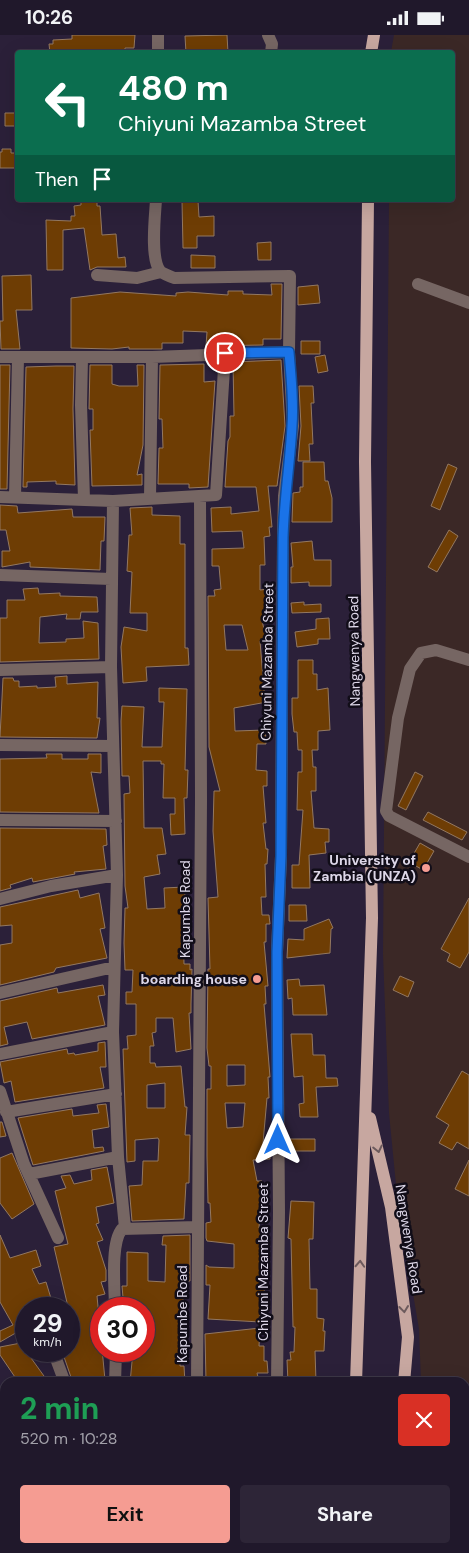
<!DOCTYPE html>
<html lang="en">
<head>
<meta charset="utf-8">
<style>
  body { margin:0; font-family:"DM Sans",sans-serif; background:#2d2537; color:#f1f3f6; height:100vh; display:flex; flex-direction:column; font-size:19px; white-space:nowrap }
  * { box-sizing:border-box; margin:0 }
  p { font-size:16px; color:#a2a0a9 }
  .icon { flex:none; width:28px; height:28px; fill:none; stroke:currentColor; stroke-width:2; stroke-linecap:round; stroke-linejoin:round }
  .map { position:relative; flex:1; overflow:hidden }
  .sheet { position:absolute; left:0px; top:1342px; width:470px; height:176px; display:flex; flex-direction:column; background:#20182b; border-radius:15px 15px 0 0; box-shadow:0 5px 20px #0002,0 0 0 1px #3d3747 }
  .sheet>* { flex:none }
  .top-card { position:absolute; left:15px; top:15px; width:440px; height:152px; border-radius:5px; box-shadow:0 5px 20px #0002,0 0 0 1px #3d3747; background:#0b6e4f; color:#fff; overflow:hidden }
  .speed { position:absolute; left:15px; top:1262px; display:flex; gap:10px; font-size:25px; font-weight:700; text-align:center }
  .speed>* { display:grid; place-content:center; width:65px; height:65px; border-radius:50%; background:#20182b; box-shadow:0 5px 20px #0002,0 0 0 1px #3d3747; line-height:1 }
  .speed small { font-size:12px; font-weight:400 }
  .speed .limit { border:8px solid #d22; background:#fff; color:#111 }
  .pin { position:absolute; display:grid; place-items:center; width:42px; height:42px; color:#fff; margin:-21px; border:2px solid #fff; border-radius:50%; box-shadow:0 1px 5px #0007 }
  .me { position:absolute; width:55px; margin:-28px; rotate:0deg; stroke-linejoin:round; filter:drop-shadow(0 0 4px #0008) }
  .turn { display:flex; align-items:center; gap:18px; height:105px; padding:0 20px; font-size:22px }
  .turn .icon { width:65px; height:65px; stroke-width:2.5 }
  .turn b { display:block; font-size:35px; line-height:42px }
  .then { display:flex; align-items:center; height:48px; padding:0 20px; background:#0003; gap:10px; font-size:19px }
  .round { display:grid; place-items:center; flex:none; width:52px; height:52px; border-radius:5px; background:#2d2537 }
  .head { display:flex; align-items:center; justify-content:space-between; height:85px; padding:0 20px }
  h1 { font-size:30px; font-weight:700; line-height:38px; color:#1e9e55 }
  .primary-button { display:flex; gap:10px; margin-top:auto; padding:10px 20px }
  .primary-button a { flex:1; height:58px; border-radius:5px; background:#f59c92; color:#111; font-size:20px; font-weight:700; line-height:58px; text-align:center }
  .primary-button a+a { background:#2d2537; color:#f1f3f6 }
  .status { display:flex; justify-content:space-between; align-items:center; height:35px; padding:0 25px; background:#20182b; direction:ltr }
  .status svg { height:14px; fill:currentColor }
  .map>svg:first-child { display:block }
  .education { fill:#3b2826 }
  .building { fill:#6e3d04; stroke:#937861; fill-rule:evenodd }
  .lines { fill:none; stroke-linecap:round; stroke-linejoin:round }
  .minor { stroke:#766663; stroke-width:12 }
  .major { stroke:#c7a7a0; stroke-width:12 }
  .oneway { stroke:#6c5a5c }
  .route-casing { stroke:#114b97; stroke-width:12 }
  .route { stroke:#1a73e8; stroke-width:9 }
  .poi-dot { fill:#f59c92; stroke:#110d18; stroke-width:2 }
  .labels { text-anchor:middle; stroke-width:5; stroke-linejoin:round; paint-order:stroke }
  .street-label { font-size:14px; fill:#ddd7e8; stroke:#110d18 }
  .poi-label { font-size:14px; font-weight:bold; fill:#ddd7e8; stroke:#110d18; text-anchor:end }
</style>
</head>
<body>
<div class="status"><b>10:26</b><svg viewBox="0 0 49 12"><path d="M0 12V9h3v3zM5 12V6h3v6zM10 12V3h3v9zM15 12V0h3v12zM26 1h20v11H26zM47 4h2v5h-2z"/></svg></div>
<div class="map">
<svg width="469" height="1518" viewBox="0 0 469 1518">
  <rect width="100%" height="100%" fill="#2b2039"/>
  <path class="education" d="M394,0H469V1518H386L387,1514H465V1348L421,1347L419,1294L398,1170L389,1078L383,919L389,165H452V18L391,17Z"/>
  <path class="building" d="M72,0H135L134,13H125V18H50L49,9H53V5L72,4Z
    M227,0L228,18H186L185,1Z
    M5,78H18V91H5Z
    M2,114H11V118H18V133H0V117H2Z
    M81,165H97V171H100L102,200L116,199L118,223L125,222L126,232H97L90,235L84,193L63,195V235H47L46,185L71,186V181H75L74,171L81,170Z
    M182,166H198L199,182L214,181V201H197V213H183Z
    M271,207V225H258L257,208Z
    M191,220L215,221V233H191Z
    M31,240L32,275H16L20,314H1L0,286H3L2,241Z
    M271,249H282L281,304H263V310L206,311L207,297L183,296V308H162V314H129V312L112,314L71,313V263L120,257L176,261V258L188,257L228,260V256H243V259L272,260Z
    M318,250L320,268L298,270V252Z
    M301,306H320V319H301Z
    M325,320L328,336L318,338L315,322Z
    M281,325L285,391L277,451H268L272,492H269L270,501L264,502L265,530H260V555L269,554L271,568H266L267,585H262L266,604L260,606L264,655L267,667L234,673L235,696L265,695L266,709H257L256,735L267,736V751H263L266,788H263L266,814H268L267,829H265L266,862H261L262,880H269L270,889H266V907H264L268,951H265L266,969H264L270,1042H268L269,1063H267L263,1108H270V1124L253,1125L257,1146H262L259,1193L265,1192L266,1213V1229H262L265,1264H260V1287L208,1284L210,1250H206V1230L209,1232L234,1233V1209L207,1206L206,1203V1188L211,1187L210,1168H208L207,1121V1054H211V1031H209L207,1013L208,934H210L208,863L218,862L213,796L214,756H220L209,712L208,561H215L214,555L221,554L219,531H212V514L244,513L242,496L212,497L211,473L231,472V479L259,476L256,452H225L228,406L230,402V381H234L233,327ZM224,590H242L248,615H226ZM227,1030H245V1050L227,1051ZM225,1068H245L243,1092L227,1093Z
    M204,329V347L215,346L208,452L189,453V449H158L159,413H163L162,384H159L160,330Z
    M0,330H10L7,454H0Z
    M90,330H112V349L119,351H138L137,330H144L143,410L137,440L142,439V450L92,451L90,395H93V374H89Z
    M56,331H74L73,374L75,450L56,449V446L27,447V452H23L26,332Z
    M299,351H313L314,368H311L313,409H309L310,426H298L301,391Z
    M303,427H324L325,446H328L332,463V487H292L293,458L300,457V452H303Z
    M448,429L457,433L440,475L431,471Z
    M0,470L17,471L18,478L72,474L73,482H105L104,506H101L100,535L30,532V527L2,532V516H10L6,495H0Z
    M152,472V480L180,481V509H185V613H188L189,630L146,632L147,646L123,648L121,612L124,592L147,596V578H130L132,537L127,536L129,500H132L130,473Z
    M449,495L458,501L437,537L428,532Z
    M312,506L314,525H331V551H309V547L291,548V532H293L291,508Z
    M38,553L39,559L60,558V561L97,562L98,577H81L80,584H66L67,579L40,582L39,608L66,607V604L84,603L83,586L98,588L99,624L0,627V583H7V565H25L23,554Z
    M304,567V570L321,569V577L292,578L291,568Z
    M329,583L330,604H318V609L297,612L295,597L316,594V584Z
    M298,625H313V639H317V655L328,653L330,695L318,696V715H312L313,732H316V756H311L314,793L329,794V807H325L326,818L309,820L310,853H292V830H299L303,775H297L298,737H302V715H298L297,697H294L292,679V663H298Z
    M67,641V649L98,647L97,683H100L97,703L0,702L3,643H13L14,646H19V652L37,651V653L56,652L55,642Z
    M159,653L187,654L185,735H188L187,763H184L185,799L171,800L170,779H175V763H163L164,729H161V726H143L144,793H162L166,819L157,820L160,839L144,842L147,874L165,873L164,853L184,852L188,888H183L184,929H190V935L192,934L191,969V978H189L191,1014L176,1017L173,983H156V997L152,998L154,1011H150V1028H155L156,1032L181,1031L185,1072H187L185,1100H190L189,1148H186L184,1184L132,1186L129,1151L142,1150L143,1126H158L159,1105L158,1103L135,1105V1126L127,1127L123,1014H128L127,1001L136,1000V969H126V957H132L133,935H125L124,908L125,873H128L125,851L124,759L130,758L129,741H122L121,686L122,671L144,672L142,712H162L164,667H159ZM165,1048V1073H147V1050Z
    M46,719H62V724H88V719H101V738L91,737L99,778L0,777V724L47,723Z
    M415,737L423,741L406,775L398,771Z
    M428,777L467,797L462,805L423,785Z
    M0,793L106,794L107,810L103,811L106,834L74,837L75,839L33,847L32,843L10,850L11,853L0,856Z
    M420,808L434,816L423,835L409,827Z
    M78,855L80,863L99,858L105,893L100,894L107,923L56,933L54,937L0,950V910L12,908V890L0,891V872Z
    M469,863V917L460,933L447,926L450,919L441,914Z
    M289,870H306L307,886H289Z
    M329,884L333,893L331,894L330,918L287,923L288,904L304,905V894Z
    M400,941L414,947L408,962L393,955Z
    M299,944L300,951L324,950L327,980H293L292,963L288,964L287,945Z
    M103,950L105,960L98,961L105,990L32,1004L27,987L4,992L8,1009L0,1011V966L57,953L58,958Z
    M291,999H312L313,1020H325L326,1043H337L338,1051L316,1052L318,1082H300L299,1069L304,1068L303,1041L294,1042Z
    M105,1007L106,1032H100L104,1053L15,1067L11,1046L4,1048L0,1027L67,1014L68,1019L74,1018L75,1020L98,1016V1008Z
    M462,1036L469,1040V1114L457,1107L452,1115L439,1108L449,1090L436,1082Z
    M106,1069L109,1092L92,1095L94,1113L103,1112L104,1116L33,1130L18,1083L72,1074L73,1081L99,1078L97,1070Z
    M0,1087H2L6,1101L0,1102Z
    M289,1104H315V1116H289Z
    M12,1118L34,1169L12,1184L0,1168V1123Z
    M469,1125V1161L455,1154Z
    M107,1132L114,1168L96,1172L99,1188L96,1189L103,1205L97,1207L106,1235V1246L101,1247L105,1259L97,1261L105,1345L73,1348L62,1316H69V1290L72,1289L54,1212L68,1209L55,1156L66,1153L61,1141L70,1140L74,1149L92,1145L91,1135Z
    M291,1166L314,1167L313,1204H309L310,1254H317V1283L324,1284L323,1296H325L324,1316H315L316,1347L288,1348L287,1325H291L290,1317H294L295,1292H293L291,1204L288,1203Z
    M0,1200L10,1223L36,1215L41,1231L32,1234L39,1249L46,1247L53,1270L26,1274V1292L0,1307V1296L13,1290L0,1267Z
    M190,1200V1246H184L183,1265V1290H186L185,1304H181L180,1331H184L185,1348H130L133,1316H144V1274H124L122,1251H127V1217L148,1218V1246L165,1247L166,1210H162L163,1201Z
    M260,1293L259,1311H264V1326H267L268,1338H257L258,1342L206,1347L205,1299Z
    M26,1307V1316L49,1348H19L0,1320V1312Z"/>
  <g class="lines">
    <path class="minor" d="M268,0L272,9L271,18
      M158,18V0
      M156,165C155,182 150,223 160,236C163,239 170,241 174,243L290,241L289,317
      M97,240L137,243L161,237
      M418,249L469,268
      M0,322H152L289,317L293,391L284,461L283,503L281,821L277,917L279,1177L277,1348
      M82,323L81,370L84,464
      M0,462L113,466L216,460L225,318
      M15,462L18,323
      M150,463L152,322
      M113,466L111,632L117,840L113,997L118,1122L125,1193
      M0,540L111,544
      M469,625L436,615L421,618L410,634L398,683L386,776L389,781L469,822
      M0,635L111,632
      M0,710L113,711
      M0,785L116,786
      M0,864L51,851L117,840
      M0,958L114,932
      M0,1019L113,997
      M0,1056L24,1129L58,1203
      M6,1077L116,1059
      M29,1139L118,1122
      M115,1274C115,1255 110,1208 122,1194L197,1192
      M55,1321L65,1348
      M115,1348L116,1316
      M197,1348L201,764L200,461
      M0,1461L5,1456
      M109,1518L110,1514
      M195,1518V1514
      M273,1518V1514"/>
    <path class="major" d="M371,18L374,0
      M370,1083L391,1172L408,1302L404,1348
      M356,1348L372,883L365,427L368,165
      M362,1518L364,1514"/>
  </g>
  <defs><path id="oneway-chevron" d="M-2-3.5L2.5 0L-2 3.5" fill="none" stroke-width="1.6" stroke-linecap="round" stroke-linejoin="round" transform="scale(1.25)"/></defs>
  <g class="oneway">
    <use href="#oneway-chevron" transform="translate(378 1114) rotate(77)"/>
    <use href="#oneway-chevron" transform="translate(360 1229) rotate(-87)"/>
    <use href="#oneway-chevron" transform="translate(404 1274) rotate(83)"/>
  </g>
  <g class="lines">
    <defs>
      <path id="route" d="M225,318L289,317C291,342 294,366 292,391C290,428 284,465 283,503L281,821L277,917L278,1105"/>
    </defs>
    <use href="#route" class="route-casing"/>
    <use href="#route" class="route"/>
  </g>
  <g class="poi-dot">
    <circle cx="426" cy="833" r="5"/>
    <circle cx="257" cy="944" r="5"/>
  </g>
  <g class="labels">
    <g class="street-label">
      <text transform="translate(354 616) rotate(-91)" y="5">Nangwenya Road</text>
      <text transform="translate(267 627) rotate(-89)" y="5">Chiyuni Mazamba Street</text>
      <text transform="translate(185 874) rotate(-90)" y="5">Kapumbe Road</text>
      <text transform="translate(409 1204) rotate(81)" y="5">Nangwenya Road</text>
      <text transform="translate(263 1227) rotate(-90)" y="5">Chiyuni Mazamba Street</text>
      <text transform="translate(182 1279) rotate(-90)" y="5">Kapumbe Road</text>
    </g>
    <g class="poi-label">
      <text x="416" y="830">University of<tspan x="416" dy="16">Zambia (UNZA)</tspan></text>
      <text x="247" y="949">boarding house</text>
    </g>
  </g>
</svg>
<div class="speed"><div>29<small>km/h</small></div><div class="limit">30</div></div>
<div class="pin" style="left:225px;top:318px;background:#d93025"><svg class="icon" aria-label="arrive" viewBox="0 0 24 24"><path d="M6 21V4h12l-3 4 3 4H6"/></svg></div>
<svg class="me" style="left:278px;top:1105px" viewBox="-20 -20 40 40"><path d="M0-17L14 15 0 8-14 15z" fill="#1a73e8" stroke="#fff" stroke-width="4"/></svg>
<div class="top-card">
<div class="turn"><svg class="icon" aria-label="left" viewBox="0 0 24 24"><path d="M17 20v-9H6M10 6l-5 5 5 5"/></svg><div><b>480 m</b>Chiyuni Mazamba Street</div></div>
<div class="then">Then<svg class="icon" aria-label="arrive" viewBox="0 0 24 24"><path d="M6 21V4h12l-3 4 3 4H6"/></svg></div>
</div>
<section class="sheet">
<div class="head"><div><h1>2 min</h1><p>520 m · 10:28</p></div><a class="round" style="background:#d93025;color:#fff"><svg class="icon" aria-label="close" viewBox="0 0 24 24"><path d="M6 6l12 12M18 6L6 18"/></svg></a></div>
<div class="primary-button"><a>Exit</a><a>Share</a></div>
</section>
</div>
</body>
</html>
